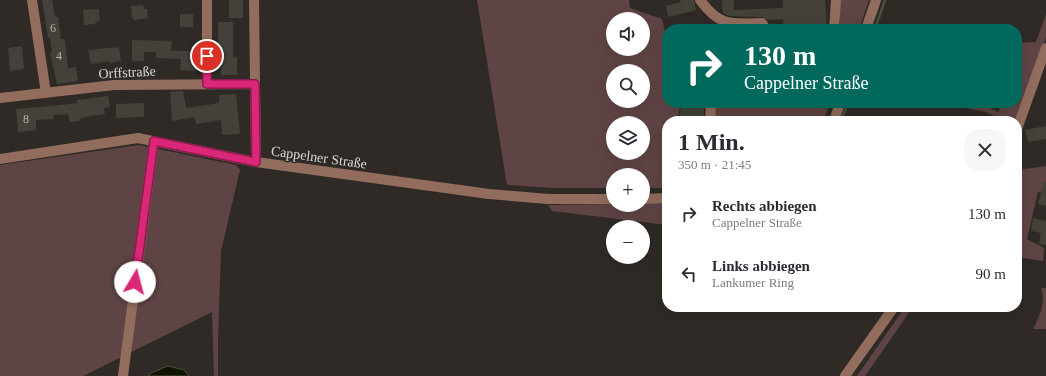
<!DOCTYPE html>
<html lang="de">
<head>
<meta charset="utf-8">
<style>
  body { margin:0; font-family:Georgia,serif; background:#f7f7f7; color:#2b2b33; height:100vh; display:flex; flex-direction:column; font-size:15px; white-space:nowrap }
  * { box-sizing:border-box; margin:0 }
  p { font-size:13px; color:#7c7c81 }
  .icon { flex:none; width:22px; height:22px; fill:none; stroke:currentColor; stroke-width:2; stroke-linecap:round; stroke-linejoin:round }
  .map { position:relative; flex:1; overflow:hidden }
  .details { position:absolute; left:662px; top:116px; width:360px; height:196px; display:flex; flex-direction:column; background:#fff; border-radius:16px; box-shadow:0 4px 16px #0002 }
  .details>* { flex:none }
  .hud { position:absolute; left:662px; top:24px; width:360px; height:84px; border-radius:16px; box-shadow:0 4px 16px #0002; background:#00695c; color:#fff; overflow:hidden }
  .fabs { position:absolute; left:606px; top:12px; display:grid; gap:8px }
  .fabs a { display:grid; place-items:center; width:44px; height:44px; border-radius:50%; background:#fff; box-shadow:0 4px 16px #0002; font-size:20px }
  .pin { position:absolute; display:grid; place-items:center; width:34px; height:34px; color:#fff; margin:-17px; border:2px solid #fff; border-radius:50%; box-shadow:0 1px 4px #0007 }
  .me { position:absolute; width:44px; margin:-22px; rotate:8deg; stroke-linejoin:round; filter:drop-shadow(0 0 3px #0008) }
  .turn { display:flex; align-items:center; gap:14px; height:84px; padding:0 16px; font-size:18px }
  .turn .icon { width:52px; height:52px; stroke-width:2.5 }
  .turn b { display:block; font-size:28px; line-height:34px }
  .round { display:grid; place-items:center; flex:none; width:42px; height:42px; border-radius:16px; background:#f7f7f7 }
  .summary { display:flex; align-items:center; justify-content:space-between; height:68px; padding:0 16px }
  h1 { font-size:24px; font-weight:700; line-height:30px }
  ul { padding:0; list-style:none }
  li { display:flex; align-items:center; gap:12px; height:60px; padding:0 16px }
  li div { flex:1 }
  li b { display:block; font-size:15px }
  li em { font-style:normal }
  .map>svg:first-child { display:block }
  .green { fill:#5f4445; fill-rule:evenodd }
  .water { fill:#0f1400; stroke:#4c4e40 }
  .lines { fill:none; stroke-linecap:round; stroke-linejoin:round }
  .stream { stroke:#4c4e40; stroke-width:2.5 }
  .building { fill:#434139 }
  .minor { stroke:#926d5e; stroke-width:10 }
  .route-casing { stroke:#8e194d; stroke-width:10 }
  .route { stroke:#db2777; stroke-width:7 }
  .labels { text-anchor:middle; stroke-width:3; stroke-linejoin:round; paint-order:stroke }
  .number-label { font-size:12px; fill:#b5b2ad }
  .street-label { font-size:14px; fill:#dbd7d4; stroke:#2f2a25 }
</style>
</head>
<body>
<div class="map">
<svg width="1046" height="376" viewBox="0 0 1046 376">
  <rect width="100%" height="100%" fill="#2f2a25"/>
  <path class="green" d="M477,0H629L630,8L662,19L667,40V103H684L680,104L678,121H667V188H643V175H613V188H554L507,185ZM613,19H643V49H613ZM613,71H643V101H613ZM613,123H643V153H613Z
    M840,0H869L859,29H840Z
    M1046,14V37L1016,121H1005L986,112L942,103H979L998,112L1003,103H1017V43L1036,42Z
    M714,103H830L823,121H713Z
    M139,145L236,165L240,170L221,251L218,340V376H214L212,312L83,376H0V165Z
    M1046,166V191L1038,192L1027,239L1044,248L1043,261L1017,257V170Z
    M643,203H667V225L552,211L548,205L613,204V205H643Z
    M1041,288H1046V329H1033C1040,315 1046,302 1041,288Z
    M905,307H913L865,376H857Z"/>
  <path class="water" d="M168,366L184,370L189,376H148L151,373Z"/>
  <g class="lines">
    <path class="stream" d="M875,29L885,0
      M841,121L848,103"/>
  </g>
  <path class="building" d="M42,0H52L55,17H58L61,39H65L68,68L76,67L78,81L57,84L50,53L52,52L50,38H48Z
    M229,0H243V18H229Z
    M680,0H694L696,10L668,17L666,6L681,2Z
    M722,0H734V10L783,8V0H825L827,29H784L783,19L768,20L762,17L729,16L723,13Z
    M143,5L144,9H147L148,18L134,20L133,18H132L131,6Z
    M99,9L100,21H95L96,24L84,25L83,10Z
    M180,14H193V27H180Z
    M218,22H233V57H237V75H221V52H218Z
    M132,40L172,41L171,51H197L196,71L180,70L181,59L156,58V52H144V61H132Z
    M22,46L24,69L10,71L8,48Z
    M119,47L121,61L109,63V61L91,64L88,50Z
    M183,91L186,108L219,103V95L236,94L240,134L222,135L221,120L196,124L195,117L172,121L170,92Z
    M108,96L110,107L104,108L105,114L90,116L79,119L80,121L70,122L68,114L53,115L54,119L36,120V130L18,132L16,109L61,105L77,103V100Z
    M144,103V117L116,118V104Z
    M699,103H704V121H679L681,105L699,107Z
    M1046,126V139L1028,142L1025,130Z
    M1044,181L1046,182V206L1038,204Z
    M1033,218L1046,221V245L1039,244L1041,233L1031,231Z"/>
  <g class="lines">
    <path class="minor" d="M32,0L46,93
      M207,0V84
      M254,0L256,162
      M700,0C720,27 731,24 762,23L766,29
      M834,29L836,0
      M866,29L876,0
      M0,98L114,85L255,84
      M710,121L711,103
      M834,121L840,103
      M1017,129L1046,48
      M0,159L138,138L256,162L489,194L548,199H613
      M643,199L667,198
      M123,376L154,141
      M845,376L894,307"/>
  </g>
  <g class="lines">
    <defs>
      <path id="route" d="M135,282L154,141L256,162L255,84H207V56"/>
    </defs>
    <use href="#route" class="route-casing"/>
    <use href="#route" class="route"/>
  </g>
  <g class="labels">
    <g class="number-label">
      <text x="53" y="32">6</text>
      <text x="59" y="60">4</text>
      <text x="26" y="123">8</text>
    </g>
    <g class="street-label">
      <text transform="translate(127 72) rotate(-3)" y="5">Orffstraße</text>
      <text transform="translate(319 157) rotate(8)" y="5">Cappelner Straße</text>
    </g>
  </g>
</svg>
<div class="fabs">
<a><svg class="icon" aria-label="sound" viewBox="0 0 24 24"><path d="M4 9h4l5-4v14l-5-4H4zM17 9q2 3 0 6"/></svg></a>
<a><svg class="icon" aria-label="search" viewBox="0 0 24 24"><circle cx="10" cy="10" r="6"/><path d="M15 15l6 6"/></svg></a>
<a><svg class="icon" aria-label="layers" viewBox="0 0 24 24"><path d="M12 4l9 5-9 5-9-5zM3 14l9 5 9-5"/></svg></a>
<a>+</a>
<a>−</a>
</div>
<div class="pin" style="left:207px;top:56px;background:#d93025"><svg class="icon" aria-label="arrive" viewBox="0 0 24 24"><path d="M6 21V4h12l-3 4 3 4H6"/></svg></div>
<svg class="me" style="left:135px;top:282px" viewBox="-20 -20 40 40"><circle r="19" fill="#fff"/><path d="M0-13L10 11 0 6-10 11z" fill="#db2777"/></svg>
<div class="hud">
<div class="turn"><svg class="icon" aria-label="right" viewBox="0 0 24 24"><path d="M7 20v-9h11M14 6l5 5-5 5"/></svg><div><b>130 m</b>Cappelner Straße</div></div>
</div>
<section class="details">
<div class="summary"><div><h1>1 Min.</h1><p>350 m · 21:45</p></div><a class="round"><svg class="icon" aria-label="close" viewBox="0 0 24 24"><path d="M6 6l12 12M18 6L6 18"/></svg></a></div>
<ul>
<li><svg class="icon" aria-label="right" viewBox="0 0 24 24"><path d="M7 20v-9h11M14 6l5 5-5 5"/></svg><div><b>Rechts abbiegen</b><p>Cappelner Straße</p></div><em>130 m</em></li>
<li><svg class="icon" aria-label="left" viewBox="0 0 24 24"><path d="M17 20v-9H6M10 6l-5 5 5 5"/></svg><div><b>Links abbiegen</b><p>Lankumer Ring</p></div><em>90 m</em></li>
</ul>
</section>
</div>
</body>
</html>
